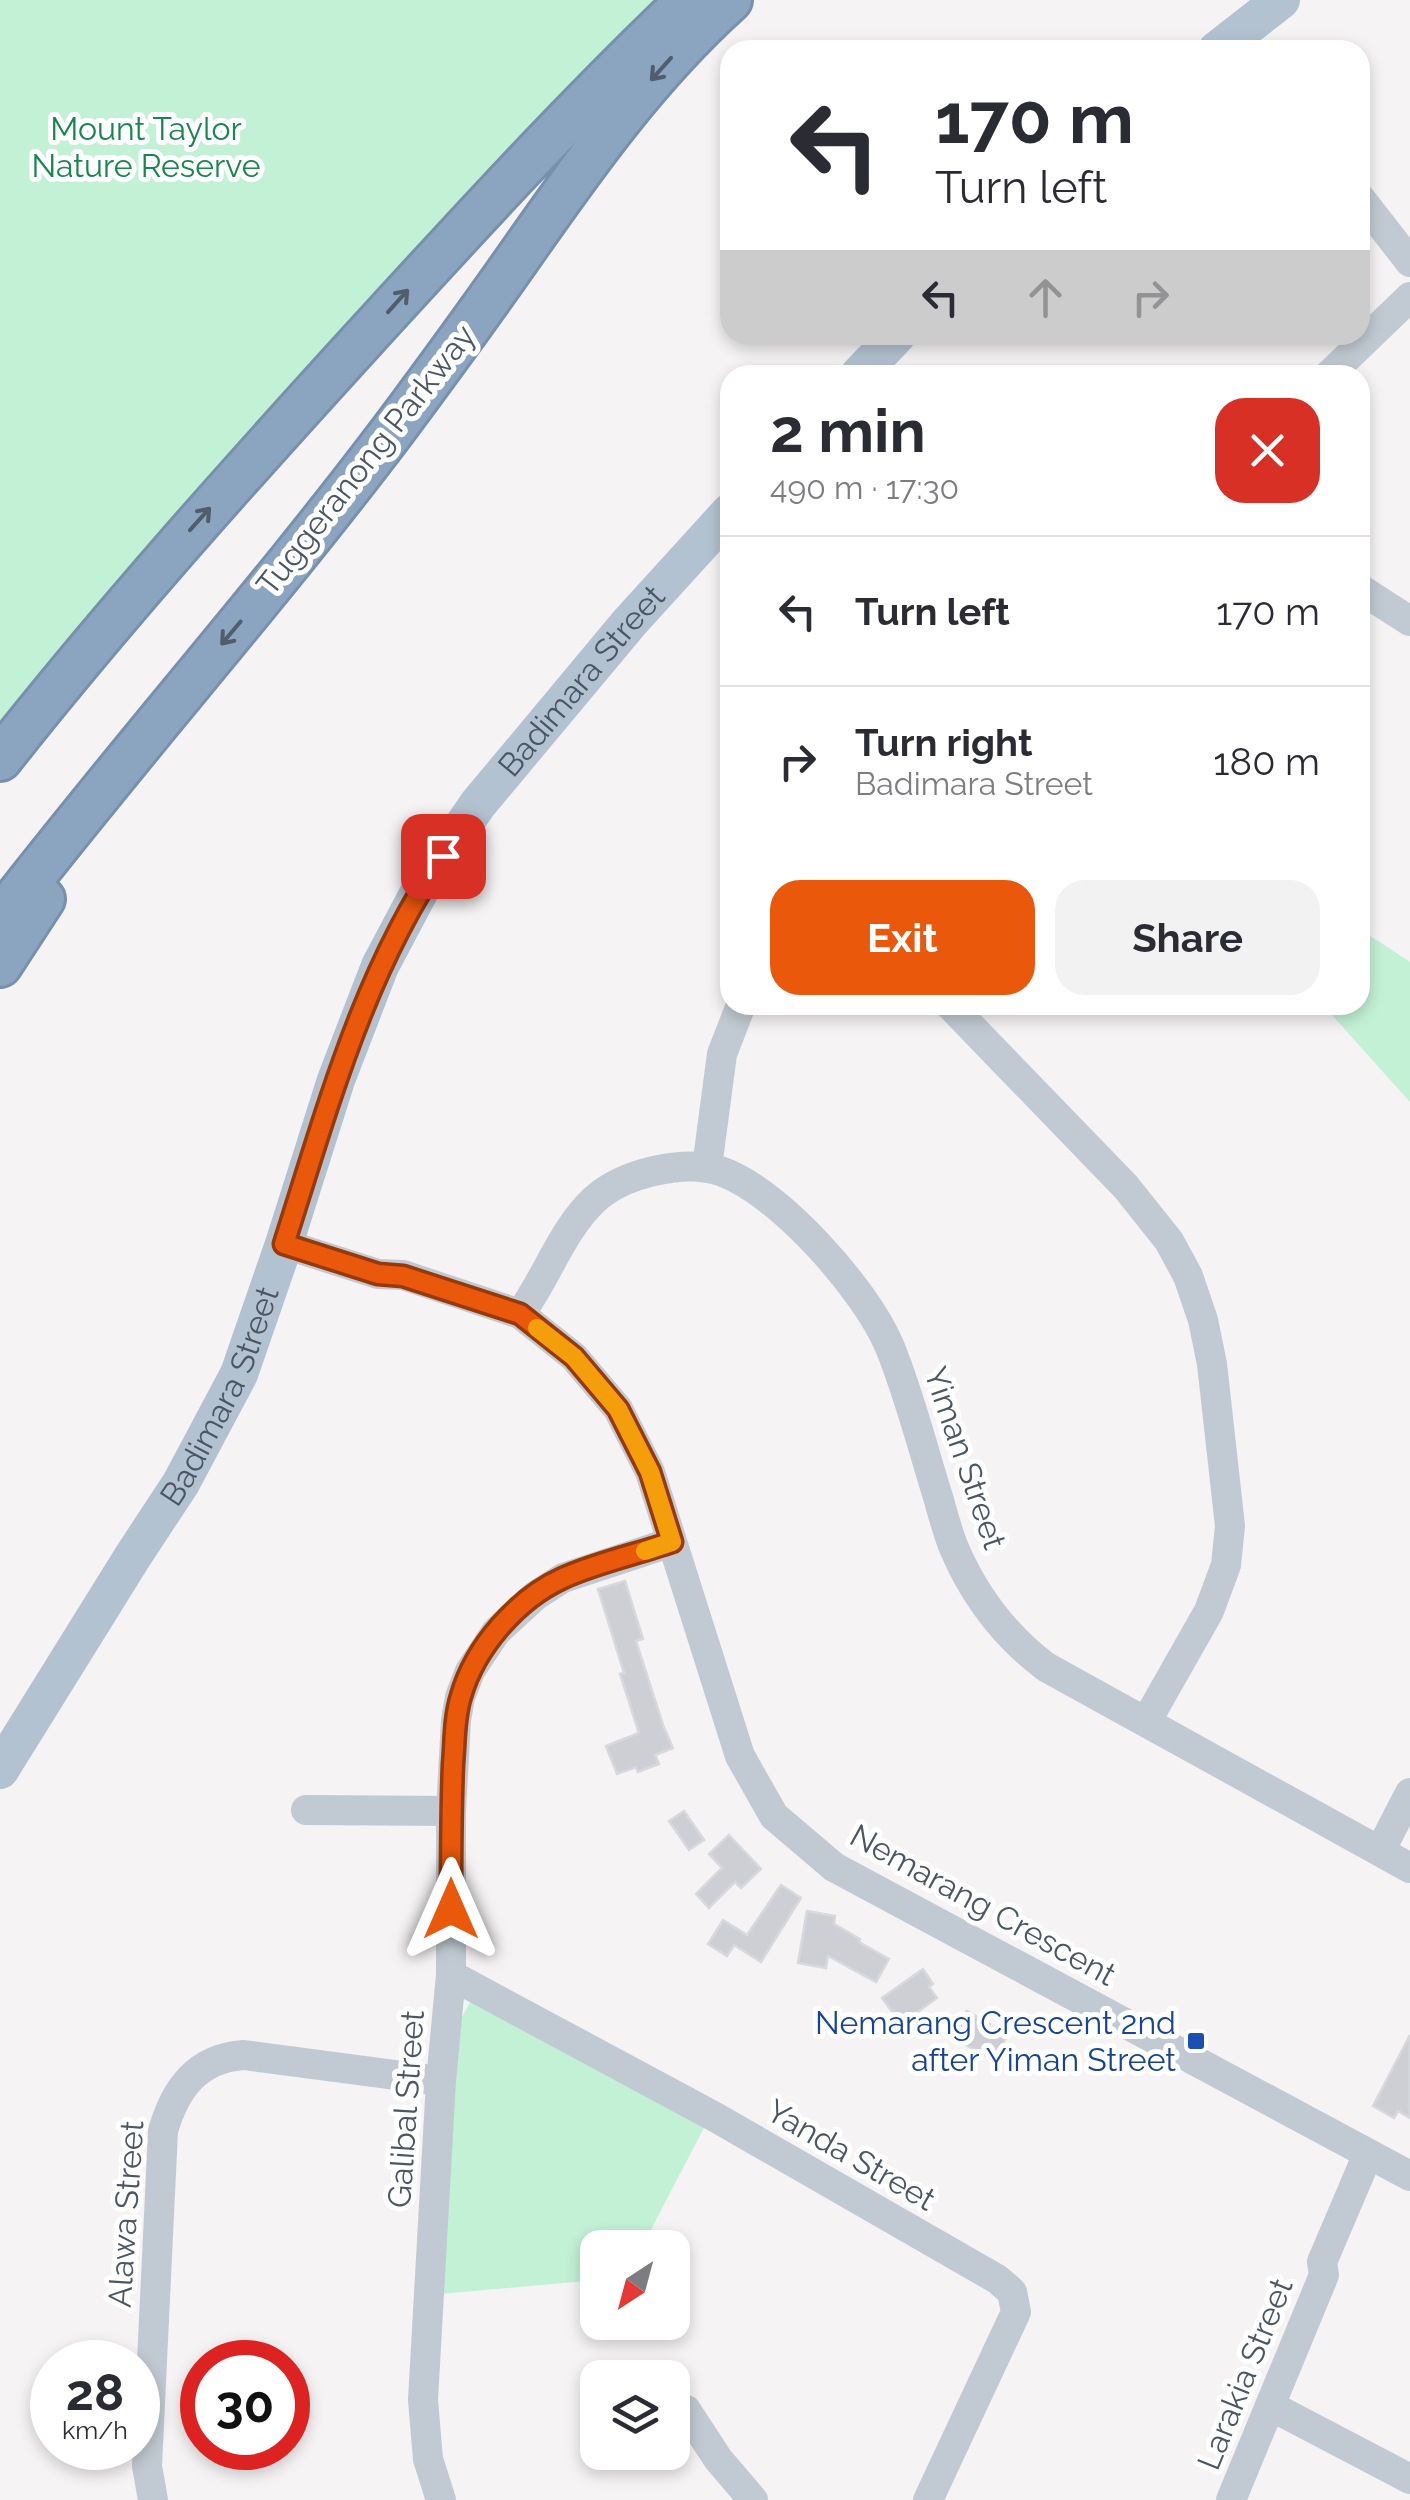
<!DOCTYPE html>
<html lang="en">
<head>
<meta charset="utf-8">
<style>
  body { margin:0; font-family:Raleway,sans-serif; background:#f2f2f3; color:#2b2b33; height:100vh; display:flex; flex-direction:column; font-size:38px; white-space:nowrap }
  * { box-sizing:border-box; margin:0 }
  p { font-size:32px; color:#7c7c81 }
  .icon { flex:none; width:55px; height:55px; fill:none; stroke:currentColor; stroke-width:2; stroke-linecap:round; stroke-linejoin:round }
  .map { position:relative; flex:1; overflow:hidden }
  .side { position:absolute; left:720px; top:365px; width:650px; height:650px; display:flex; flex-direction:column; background:#fff; border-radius:30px; box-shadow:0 5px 15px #0003 }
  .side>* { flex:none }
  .guide { position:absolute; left:720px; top:40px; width:650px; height:305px; border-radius:30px; box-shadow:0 5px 15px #0003; background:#fff; color:#2b2b33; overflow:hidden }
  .needle { width:65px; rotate:216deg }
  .controls { position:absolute; left:580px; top:2230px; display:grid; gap:20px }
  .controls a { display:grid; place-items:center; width:110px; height:110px; border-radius:20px; background:#fff; box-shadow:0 5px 15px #0003; font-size:50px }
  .speed { position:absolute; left:30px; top:2340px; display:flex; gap:20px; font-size:50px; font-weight:700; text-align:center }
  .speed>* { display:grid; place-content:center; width:130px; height:130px; border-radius:50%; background:#fff; box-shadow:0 5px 15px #0003; line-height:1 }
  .speed small { font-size:25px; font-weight:400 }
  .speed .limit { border:15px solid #d22; background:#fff; color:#111 }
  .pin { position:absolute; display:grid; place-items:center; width:85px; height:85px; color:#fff; margin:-42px; border-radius:20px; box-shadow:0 5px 15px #0006 }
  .me { position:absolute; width:110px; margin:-55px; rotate:0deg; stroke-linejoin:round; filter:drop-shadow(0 0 8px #0008) }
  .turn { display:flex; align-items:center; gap:35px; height:210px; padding:0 50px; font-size:45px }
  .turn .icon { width:130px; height:130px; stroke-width:2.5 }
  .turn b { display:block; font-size:70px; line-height:85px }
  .lanes { display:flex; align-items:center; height:95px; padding:0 50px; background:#0003; justify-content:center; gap:50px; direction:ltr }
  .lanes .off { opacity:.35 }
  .round { display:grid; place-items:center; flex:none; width:105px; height:105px; border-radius:30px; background:#f2f2f3 }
  .headline { display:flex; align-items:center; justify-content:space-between; height:170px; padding:0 50px }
  h1 { font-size:60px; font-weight:700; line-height:75px }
  .action { display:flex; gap:20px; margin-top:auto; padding:20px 50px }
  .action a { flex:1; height:115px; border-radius:30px; background:#ea580c; color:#fff; font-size:40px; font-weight:700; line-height:115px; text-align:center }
  .action a+a { background:#f2f2f3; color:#2b2b33 }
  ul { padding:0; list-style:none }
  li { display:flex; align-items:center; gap:30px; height:150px; padding:0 50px; border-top:2px solid #e1e1e2 }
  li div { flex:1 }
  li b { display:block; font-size:38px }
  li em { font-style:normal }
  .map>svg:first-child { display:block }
  .green { fill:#c3f1d5 }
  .building { fill:#cdcfd5; stroke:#d7d9de; stroke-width:2.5 }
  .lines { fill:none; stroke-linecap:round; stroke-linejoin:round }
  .highway-casing { stroke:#7690ad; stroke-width:48 }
  .minor { stroke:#c1cad2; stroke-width:30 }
  .major { stroke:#b3c2d1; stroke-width:38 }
  .highway { stroke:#8ba5c1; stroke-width:42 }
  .oneway { stroke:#505e6b }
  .route-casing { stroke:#983908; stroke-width:25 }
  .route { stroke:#ea580c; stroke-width:18 }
  .slow { stroke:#f59e0b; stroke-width:18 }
  .transit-dot { fill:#1a4fb4; stroke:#fff; stroke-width:4 }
  .labels { text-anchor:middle; stroke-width:10; stroke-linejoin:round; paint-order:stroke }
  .park-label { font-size:32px; fill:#17864f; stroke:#fff }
  .street-label { font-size:32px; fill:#4a5661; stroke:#fff }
  .transit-label { font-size:32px; fill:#164399; stroke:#fff; text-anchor:end }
</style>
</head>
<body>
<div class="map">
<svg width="1410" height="2500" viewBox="0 0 1410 2500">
  <rect width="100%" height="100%" fill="#f5f3f3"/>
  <path class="green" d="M0,0H665L557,98L463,213L0,744Z
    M1360,929L1410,962V1102L1323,1005H1360Z
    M471,2001L709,2118L642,2247L598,2248L597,2280L429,2295L458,2024Z"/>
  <path class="building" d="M625,1581L643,1639L636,1641L663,1725L673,1748L655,1755L659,1764L638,1772L636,1767L617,1774L606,1746L639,1733L620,1674L624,1673L598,1589Z
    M684,1811L704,1840L689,1850L669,1821Z
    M729,1835L761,1869L741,1888L735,1882L709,1908L696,1894L722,1868L709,1854Z
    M781,1885L801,1898L761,1962L734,1945L727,1956L708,1944L723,1920L747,1935Z
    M807,1911L835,1916L834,1924L860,1939L859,1942L889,1959L876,1982L828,1956L826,1968L798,1963Z
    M923,1969L933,1984L929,1987L937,1998L901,2024L882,1998Z
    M967,2011L990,2024L989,2026L1007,2036L994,2060L953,2038Z
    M1410,2035V2118L1398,2111L1394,2118L1373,2106Z"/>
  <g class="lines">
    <defs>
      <path id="highway" d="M0,759C113,616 235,480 358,345C464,229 570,113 684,4
        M0,919C128,753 268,596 394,429C438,370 481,311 523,251C586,161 648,74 730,0
        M0,965L43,899"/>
    </defs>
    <use href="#highway" class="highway-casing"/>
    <path class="minor" d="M1360,198L1410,262
      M1329,375L1410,297
      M1360,589L1410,621
      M950,1005L1126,1187L1169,1241L1188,1276L1203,1320L1212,1364L1230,1526L1226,1565L1209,1611L1146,1722
      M707,1167L722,1054L741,1005
      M284,1244L378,1274L403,1275L520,1314L574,1357L618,1409L650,1472L740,1756L774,1816L834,1867L1410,2176
      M520,1314C546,1279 562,1230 594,1200C623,1173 686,1158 723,1172C780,1193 865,1289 889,1345C909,1393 922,1446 938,1497C943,1514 947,1531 954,1548C974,1595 1005,1636 1046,1667L1410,1868
      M306,1810L451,1811
      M1380,1851L1410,1793
      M451,1975L715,2117L997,2279L1012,2292L1016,2312L928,2500
      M1271,2406L1410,2479
      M686,2410L718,2459L753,2500
      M153,2500L147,2466L163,2131C175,2089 197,2058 244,2055L441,2081
      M441,2500L428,2459L423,2400L441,2081L451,1975V1811L456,1720L460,1697L470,1671L496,1632L535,1596L563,1578L672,1542
      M1231,2500L1324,2275L1322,2262L1368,2154"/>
    <g class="major">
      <path d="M1217,50L1281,0"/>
      <path d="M859,375L897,335"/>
      <path id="s1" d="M0,1770L133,1556L181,1483L239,1374L284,1244L336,1080L380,966L425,881L478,804L629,623L730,512"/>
    </g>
    <use href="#highway" class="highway"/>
  </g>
  <defs><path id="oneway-shaft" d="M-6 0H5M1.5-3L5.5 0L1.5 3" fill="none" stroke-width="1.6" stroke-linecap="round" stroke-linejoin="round" transform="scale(2.5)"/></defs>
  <g class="oneway">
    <use href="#oneway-shaft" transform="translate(661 69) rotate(132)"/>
    <use href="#oneway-shaft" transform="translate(398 301) rotate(-48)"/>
    <use href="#oneway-shaft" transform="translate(200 519) rotate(-48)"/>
    <use href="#oneway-shaft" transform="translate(231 633) rotate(130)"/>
  </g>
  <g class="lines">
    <defs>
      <path id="route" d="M443,856C363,973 327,1110 284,1244L378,1274L403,1276L520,1314L574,1357L618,1409L650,1472L672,1542C637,1554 596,1563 563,1578C517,1599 475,1647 461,1696C454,1718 455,1742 453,1764C451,1813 451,1861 451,1909"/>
    </defs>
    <use href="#route" class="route-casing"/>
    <use href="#route" class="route"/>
    <path class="slow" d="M537,1328L574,1357L618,1409L650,1472L672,1542L645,1551"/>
  </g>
  <rect class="transit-dot" x="1186" y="2031" width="20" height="20" rx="5"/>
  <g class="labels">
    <g class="park-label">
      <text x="146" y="140">Mount Taylor<tspan x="146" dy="37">Nature Reserve</tspan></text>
    </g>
    <g class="street-label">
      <text transform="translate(366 460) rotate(-52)" y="11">Tuggeranong Parkway</text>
      <text dy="11" stroke="none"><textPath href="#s1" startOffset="1245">Badimara Street</textPath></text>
      <text dy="11" stroke="none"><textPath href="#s1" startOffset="435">Badimara Street</textPath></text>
      <text transform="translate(965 1458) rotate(71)" y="11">Yiman Street</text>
      <text transform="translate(983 1905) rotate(29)" y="11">Nemarang Crescent</text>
      <text transform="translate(406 2109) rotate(-86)" y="11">Galibal Street</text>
      <text transform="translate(851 2155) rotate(30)" y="11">Yanda Street</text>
      <text transform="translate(126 2214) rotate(-86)" y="11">Alawa Street</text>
      <text transform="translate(1245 2374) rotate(-68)" y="11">Larakia Street</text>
    </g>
    <g class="transit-label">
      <text x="1176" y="2034">Nemarang Crescent 2nd<tspan x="1176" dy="37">after Yiman Street</tspan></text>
    </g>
  </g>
</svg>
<div class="controls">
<a><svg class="needle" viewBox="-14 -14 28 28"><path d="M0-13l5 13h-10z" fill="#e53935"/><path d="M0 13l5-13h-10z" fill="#7c7c81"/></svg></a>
<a><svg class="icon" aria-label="layers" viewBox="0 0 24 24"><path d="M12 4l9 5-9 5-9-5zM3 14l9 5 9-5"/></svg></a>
</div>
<div class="speed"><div>28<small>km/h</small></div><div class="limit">30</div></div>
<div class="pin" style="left:443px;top:856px;background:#d93025"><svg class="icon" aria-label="arrive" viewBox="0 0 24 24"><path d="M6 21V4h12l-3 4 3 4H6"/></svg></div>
<svg class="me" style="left:451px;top:1909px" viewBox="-20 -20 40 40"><path d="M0-17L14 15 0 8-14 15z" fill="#ea580c" stroke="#fff" stroke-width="4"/></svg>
<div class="guide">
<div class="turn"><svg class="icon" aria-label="left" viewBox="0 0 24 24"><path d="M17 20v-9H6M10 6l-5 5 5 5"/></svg><div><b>170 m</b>Turn left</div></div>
<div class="lanes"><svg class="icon" aria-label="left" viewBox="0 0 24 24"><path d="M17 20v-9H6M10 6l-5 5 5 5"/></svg><svg class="icon off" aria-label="ahead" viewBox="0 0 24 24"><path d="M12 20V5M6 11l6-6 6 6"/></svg><svg class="icon off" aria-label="right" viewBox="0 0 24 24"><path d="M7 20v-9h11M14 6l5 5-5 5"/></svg></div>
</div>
<section class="side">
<div class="headline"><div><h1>2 min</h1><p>490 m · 17:30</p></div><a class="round" style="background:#d93025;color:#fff"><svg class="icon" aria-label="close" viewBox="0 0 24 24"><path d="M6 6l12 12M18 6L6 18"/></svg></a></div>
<ul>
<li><svg class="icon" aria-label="left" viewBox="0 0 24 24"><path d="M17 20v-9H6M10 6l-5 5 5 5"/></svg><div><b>Turn left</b></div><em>170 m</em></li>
<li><svg class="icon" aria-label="right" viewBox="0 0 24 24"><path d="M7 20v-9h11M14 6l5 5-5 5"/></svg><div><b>Turn right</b><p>Badimara Street</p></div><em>180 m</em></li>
</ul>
<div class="action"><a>Exit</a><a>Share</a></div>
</section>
</div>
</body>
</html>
